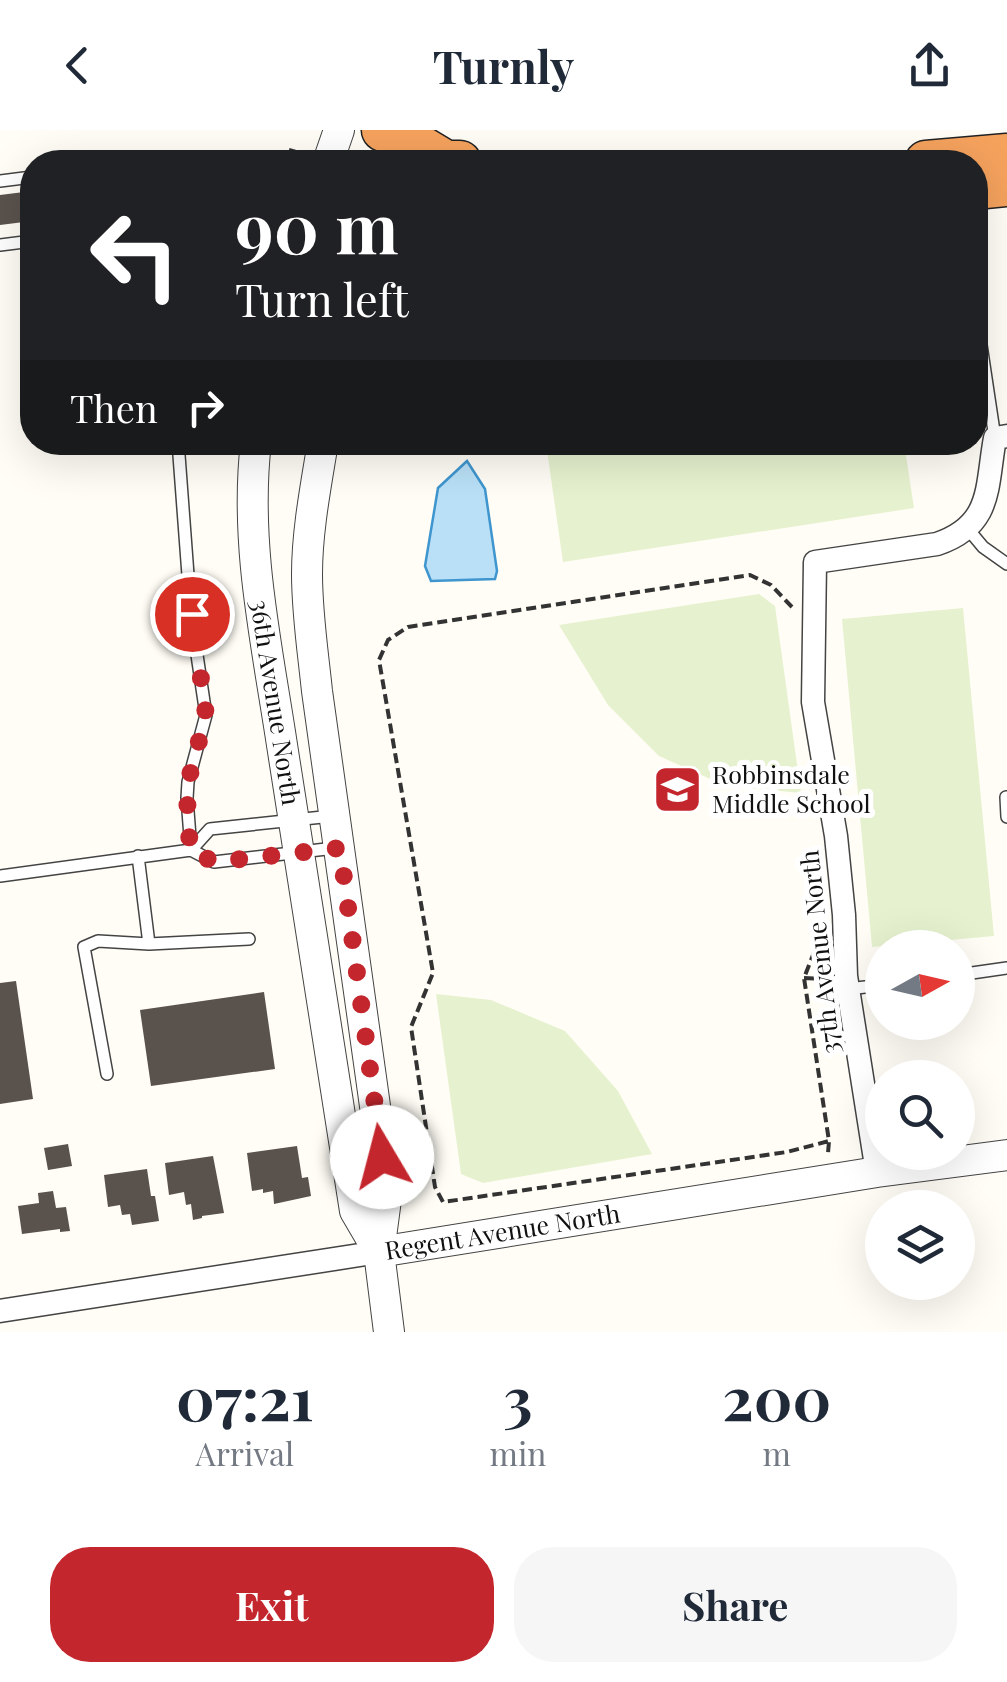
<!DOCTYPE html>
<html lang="en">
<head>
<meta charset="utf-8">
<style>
  body { margin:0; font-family:"Playfair Display",serif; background:#f6f6f7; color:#1f2937; height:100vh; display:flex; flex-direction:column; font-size:38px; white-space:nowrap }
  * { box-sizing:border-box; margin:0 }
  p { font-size:32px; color:#747a83 }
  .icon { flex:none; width:55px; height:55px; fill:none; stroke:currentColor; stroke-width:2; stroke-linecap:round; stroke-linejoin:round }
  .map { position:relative; height:1202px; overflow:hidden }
  .panel { display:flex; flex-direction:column; background:#fff; flex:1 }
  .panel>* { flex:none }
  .hud { position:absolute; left:20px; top:20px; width:968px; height:305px; border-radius:40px; box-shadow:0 10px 40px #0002; background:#202124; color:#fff; overflow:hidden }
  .needle { width:65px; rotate:82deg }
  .tools { position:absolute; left:865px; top:800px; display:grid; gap:20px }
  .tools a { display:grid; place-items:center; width:110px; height:110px; border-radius:50%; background:#fff; box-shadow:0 10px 40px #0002; font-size:50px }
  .pin { position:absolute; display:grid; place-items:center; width:85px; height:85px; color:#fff; margin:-42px; border:5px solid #fff; border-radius:50%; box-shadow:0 2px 10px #0007 }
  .me { position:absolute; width:110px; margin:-55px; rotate:352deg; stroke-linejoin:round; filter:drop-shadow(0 0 8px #0008) }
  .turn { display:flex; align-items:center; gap:35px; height:210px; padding:0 50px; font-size:45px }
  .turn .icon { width:130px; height:130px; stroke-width:2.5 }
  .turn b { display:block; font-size:70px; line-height:85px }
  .then { display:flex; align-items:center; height:95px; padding:0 50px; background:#0003; gap:20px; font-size:38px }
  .eta { display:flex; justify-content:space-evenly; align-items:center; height:170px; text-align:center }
  .eta b { font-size:60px; font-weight:700; line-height:70px }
  .primary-button { display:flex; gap:20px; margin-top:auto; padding:20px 50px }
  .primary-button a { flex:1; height:115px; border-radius:40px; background:#c4262e; color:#fff; font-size:40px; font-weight:700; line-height:115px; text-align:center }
  .primary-button a+a { background:#f6f6f7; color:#1f2937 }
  header { display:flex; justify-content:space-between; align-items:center; height:130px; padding:0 50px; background:#fff; font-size:45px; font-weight:700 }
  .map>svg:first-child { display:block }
  .pitch { fill:#e6f2cf }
  .water { fill:#b9e0f7; stroke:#3f96cf; stroke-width:2.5 }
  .building { fill:#5a524d }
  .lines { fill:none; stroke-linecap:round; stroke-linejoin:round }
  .service-casing { stroke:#444; stroke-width:14 }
  .minor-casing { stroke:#444; stroke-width:25 }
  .tertiary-casing { stroke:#444; stroke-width:32 }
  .motorway-casing { stroke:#222; stroke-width:45 }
  .path { stroke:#333; stroke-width:4; stroke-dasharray:10 5; stroke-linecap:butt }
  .service { stroke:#fff; stroke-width:11 }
  .minor { stroke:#fff; stroke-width:22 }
  .tertiary { stroke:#fff; stroke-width:30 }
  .motorway { stroke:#f5a25d; stroke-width:42 }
  .route { stroke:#c4262e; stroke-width:18; stroke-dasharray:0 32.4 }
  .labels { text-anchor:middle; stroke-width:10; stroke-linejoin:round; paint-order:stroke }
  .street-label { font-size:25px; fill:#111; stroke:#fff }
  .poi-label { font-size:25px; fill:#111; stroke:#fff; text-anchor:start }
</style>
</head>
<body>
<header><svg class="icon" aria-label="back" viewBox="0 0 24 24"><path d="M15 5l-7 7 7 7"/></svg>Turnly<svg class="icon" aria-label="share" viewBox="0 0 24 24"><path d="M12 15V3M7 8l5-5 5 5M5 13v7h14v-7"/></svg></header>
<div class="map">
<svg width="1007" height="1202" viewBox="0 0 1007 1202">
  <rect width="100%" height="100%" fill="#fffdf5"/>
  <path class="pitch" d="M546,313H904L914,378L563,432Z
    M759,464L775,476L801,663L726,656L659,626L608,575L559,495Z
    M963,478L994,806L872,817L842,489Z
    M436,864L491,870L565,901L618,961L652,1024L483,1053L461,1044Z"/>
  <path class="water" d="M467,331L485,359L497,441L495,449L431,451L425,436L438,358Z"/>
  <path class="building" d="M32,61V91L0,95V65Z
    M16,851L33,969L0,974V853Z
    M264,862L275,939L151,956L140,880Z
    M68,1014L72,1036L48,1040L44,1018Z
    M297,1016L302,1048L308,1047L311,1066L274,1074L273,1061L263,1063V1059L252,1061L247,1023Z
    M213,1026L224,1083L202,1086V1088L193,1090L191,1074L186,1075L184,1062L169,1065L165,1033Z
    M147,1039L151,1066H155L159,1091L132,1095L130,1084L122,1085L120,1075L108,1077L104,1045Z
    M53,1061L56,1078L66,1077L70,1101L60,1102V1099L22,1104L18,1076L39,1073L38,1063Z"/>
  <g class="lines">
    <defs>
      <path id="service" d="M0,51L32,47
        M0,115L32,111
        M975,175L995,308
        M178,312L191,485L206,585L188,652L187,668L191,720
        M968,399L983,417L1007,434
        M1006,667L1007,687
        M191,720L210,699L332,686
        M0,746L191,720L214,732L335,718
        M149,814L249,809
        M958,845L1007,838
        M848,859L882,855
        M107,944L84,817L98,811L149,814L138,726"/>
      <path id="minor" d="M877,1042L846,846L844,785L836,706L813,572L815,432L937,414C993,395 986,357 995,308L1007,306
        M0,1181L379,1122"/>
      <g id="tertiary">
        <path d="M328,32L339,0"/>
        <path id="s1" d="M256,312C244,414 267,515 282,615C306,770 330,925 355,1081L379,1122"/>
        <path d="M323,312C316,355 307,401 307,444C307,484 313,522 317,561L387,1062L379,1122L389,1202"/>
        <path id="s2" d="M379,1122L877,1042L1007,1025"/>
      </g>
      <path id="motorway" d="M383,0L411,11L446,32H460
        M926,32L1007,25
        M975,58L1007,55"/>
    </defs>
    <use href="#service" class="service-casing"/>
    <use href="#minor" class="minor-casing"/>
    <use href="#tertiary" class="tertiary-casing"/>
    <use href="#motorway" class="motorway-casing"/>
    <path class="path" d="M289,20L304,24
      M792,477L771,455L750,445L408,497L388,510L379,530L433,843L411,897L435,1057L443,1072L787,1022L829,1011
      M820,807L804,848L829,1011L828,1023
      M804,848L824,849"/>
    <use href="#service" class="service"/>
    <use href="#minor" class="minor"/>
    <use href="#tertiary" class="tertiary"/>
    <use href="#motorway" class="motorway"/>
  </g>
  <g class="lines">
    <path class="route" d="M192,484L206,585L188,652L187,668L190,720L214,732L340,718L382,1027"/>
  </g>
  <defs>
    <symbol id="school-square" viewBox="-11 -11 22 22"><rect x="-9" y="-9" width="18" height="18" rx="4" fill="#c4262e" stroke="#fff"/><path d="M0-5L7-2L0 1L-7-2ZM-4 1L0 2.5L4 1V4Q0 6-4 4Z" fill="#fff"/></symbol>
  </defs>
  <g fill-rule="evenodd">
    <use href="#school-square" x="650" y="632" width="55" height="55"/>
  </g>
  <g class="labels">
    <g class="street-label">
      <text dy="9" stroke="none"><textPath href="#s1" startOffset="262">36th Avenue North</textPath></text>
      <text transform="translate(820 822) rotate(-96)" y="9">37th Avenue North</text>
      <text dy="9" stroke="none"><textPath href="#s2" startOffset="125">Regent Avenue North</textPath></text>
    </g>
    <g class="poi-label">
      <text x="712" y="654">Robbinsdale<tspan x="712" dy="29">Middle School</tspan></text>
    </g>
  </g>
</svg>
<div class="tools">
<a><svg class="needle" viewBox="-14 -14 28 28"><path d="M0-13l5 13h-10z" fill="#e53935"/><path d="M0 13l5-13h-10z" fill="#747a83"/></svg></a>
<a><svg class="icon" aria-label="search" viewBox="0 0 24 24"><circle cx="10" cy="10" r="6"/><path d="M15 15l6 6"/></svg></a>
<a><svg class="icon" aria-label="layers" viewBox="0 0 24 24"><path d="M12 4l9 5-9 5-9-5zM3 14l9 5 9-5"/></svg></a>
</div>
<div class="pin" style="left:192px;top:484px;background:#d93025"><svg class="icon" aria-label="arrive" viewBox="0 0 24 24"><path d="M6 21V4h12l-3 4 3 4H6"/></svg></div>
<svg class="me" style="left:382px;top:1027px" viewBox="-20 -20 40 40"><circle r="19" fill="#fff"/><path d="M0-13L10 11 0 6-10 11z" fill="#c4262e"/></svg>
<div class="hud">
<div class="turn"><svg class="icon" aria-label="left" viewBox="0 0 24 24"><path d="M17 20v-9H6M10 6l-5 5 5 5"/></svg><div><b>90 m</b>Turn left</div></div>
<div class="then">Then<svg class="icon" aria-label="right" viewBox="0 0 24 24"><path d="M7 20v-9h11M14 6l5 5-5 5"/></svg></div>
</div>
</div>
<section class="panel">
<div class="eta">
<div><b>07:21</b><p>Arrival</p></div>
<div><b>3</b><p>min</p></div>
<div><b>200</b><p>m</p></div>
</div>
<div class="primary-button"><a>Exit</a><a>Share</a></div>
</section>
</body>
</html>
